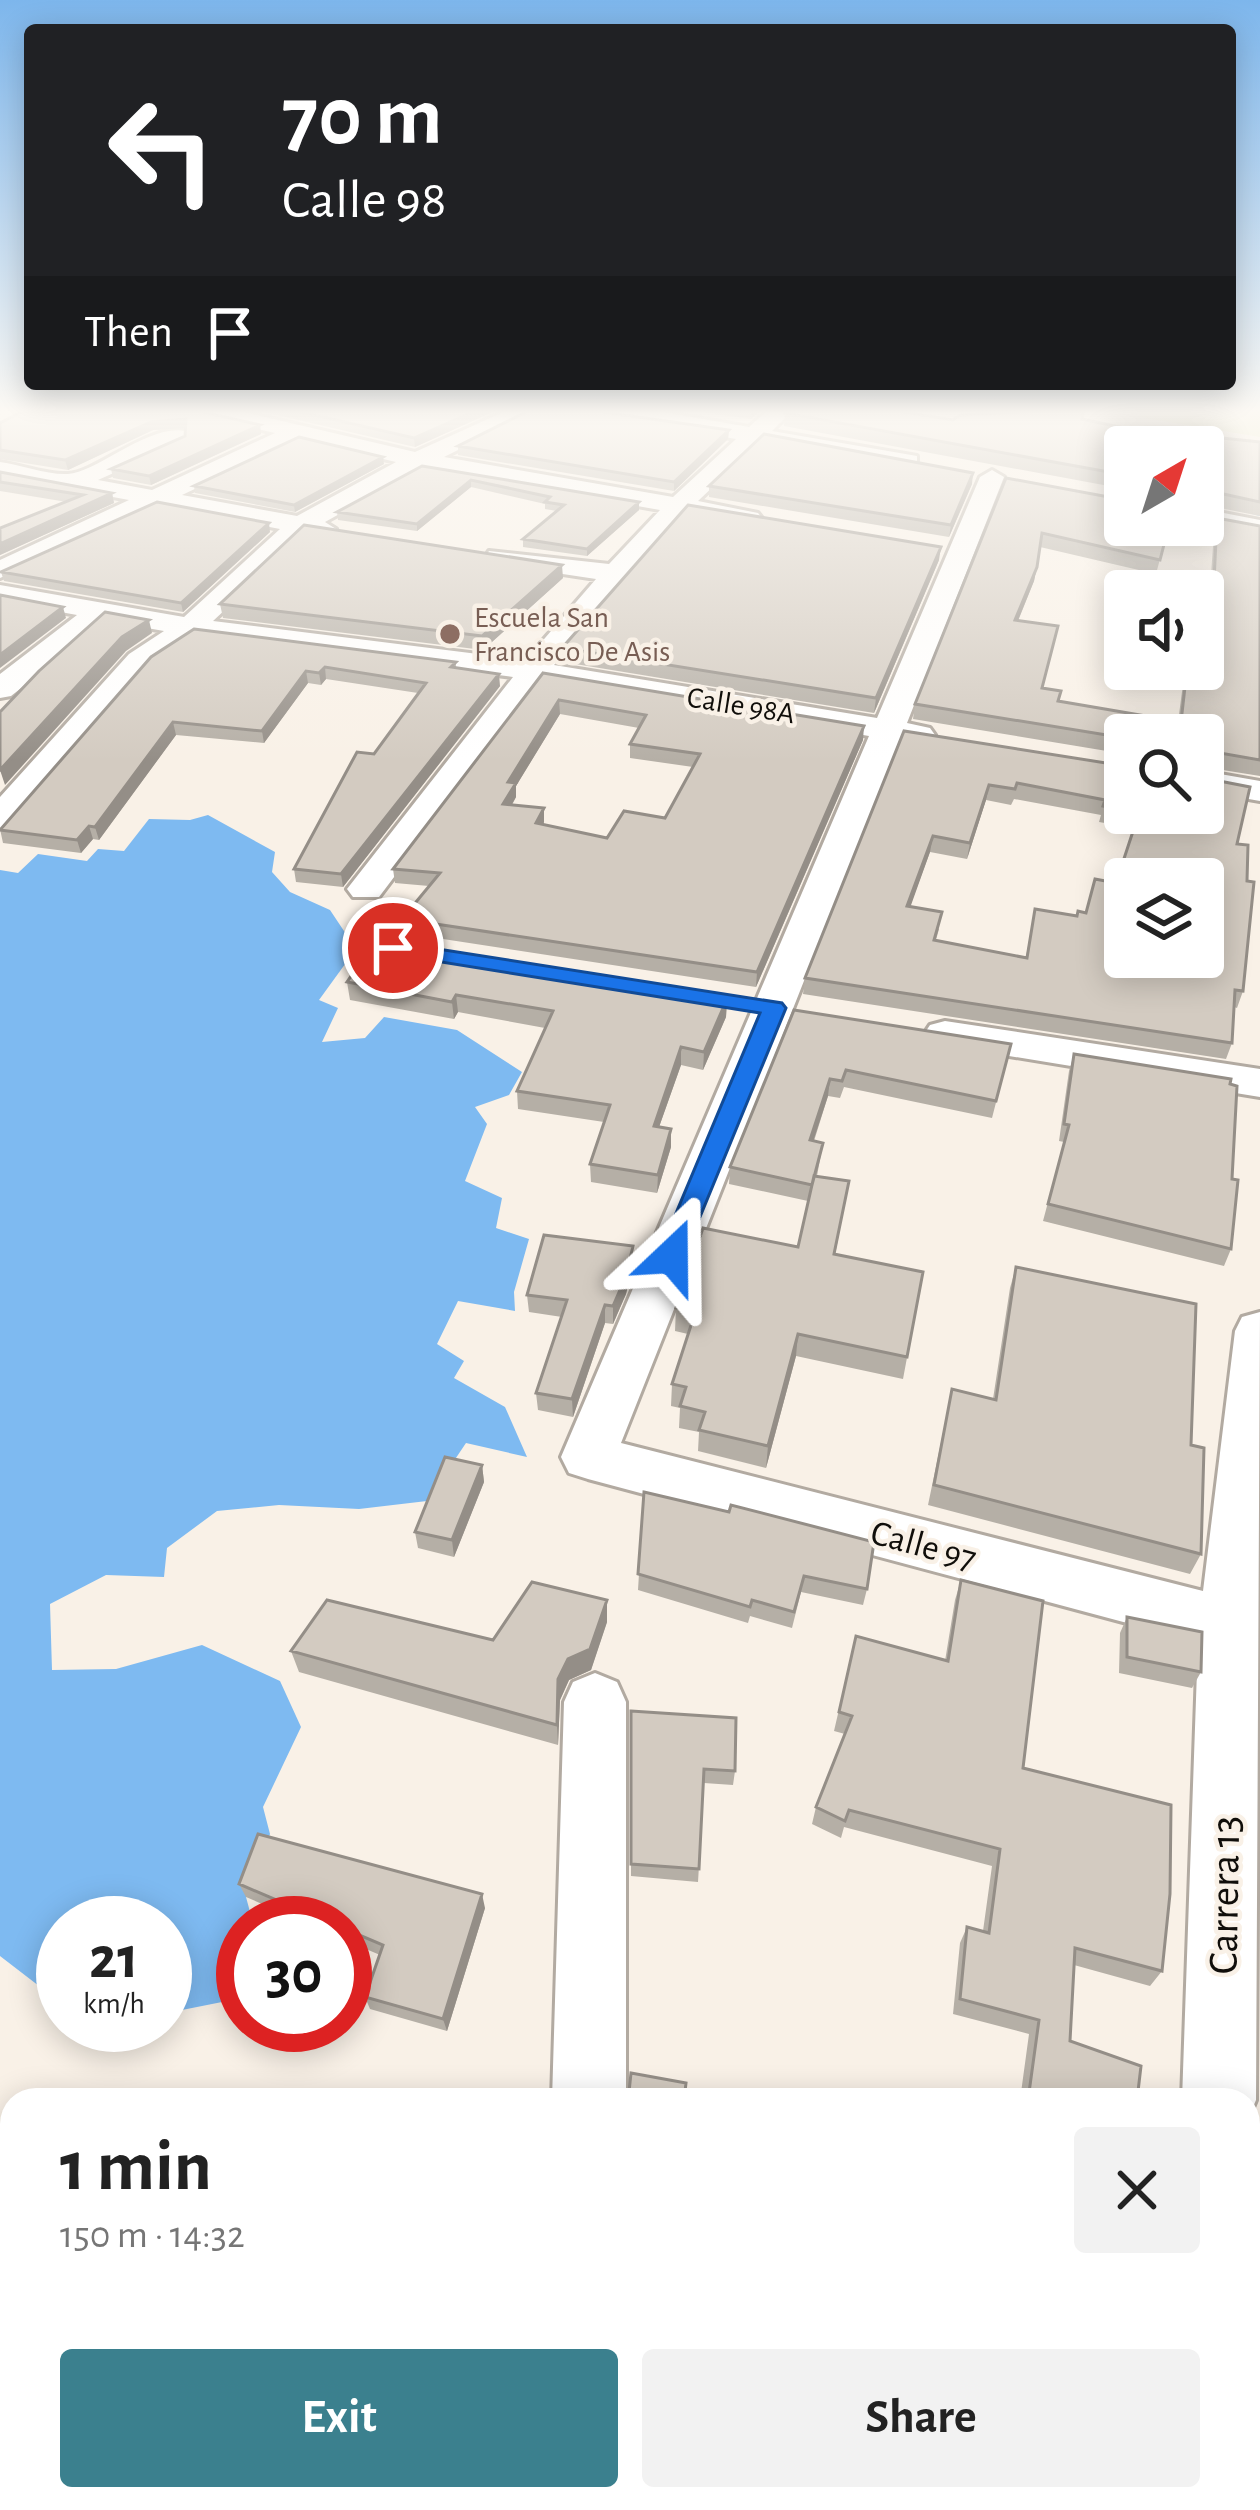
<!DOCTYPE html>
<html lang="en">
<head>
<meta charset="utf-8">
<style>
  body { margin:0; font-family:"Alegreya Sans",sans-serif; background:#f2f2f2; color:#222; height:100vh; display:flex; flex-direction:column; font-size:45px; white-space:nowrap }
  * { box-sizing:border-box; margin:0 }
  p { font-size:39px; color:#767676 }
  .icon { flex:none; width:66px; height:66px; fill:none; stroke:currentColor; stroke-width:2; stroke-linecap:round; stroke-linejoin:round }
  .map { position:relative; flex:1; overflow:hidden }
  .panel { position:absolute; left:0px; top:2088px; width:1260px; height:423px; display:flex; flex-direction:column; background:#fff; border-radius:36px 36px 0 0; box-shadow:0 6px 30px #0003 }
  .panel>* { flex:none }
  .banner { position:absolute; left:24px; top:24px; width:1212px; height:366px; border-radius:12px; box-shadow:0 6px 30px #0003; background:#202124; color:#fff; overflow:hidden }
  .needle { width:78px; rotate:39deg }
  .buttons { position:absolute; left:1104px; top:426px; display:grid; gap:24px }
  .buttons a { display:grid; place-items:center; width:120px; height:120px; border-radius:12px; background:#fff; box-shadow:0 6px 30px #0003; font-size:60px }
  .speed { position:absolute; left:36px; top:1896px; display:flex; gap:24px; font-size:60px; font-weight:700; text-align:center }
  .speed>* { display:grid; place-content:center; width:156px; height:156px; border-radius:50%; background:#fff; box-shadow:0 6px 30px #0003; line-height:1 }
  .speed small { font-size:30px; font-weight:400 }
  .speed .limit { border:18px solid #d22; background:#fff; color:#111 }
  .pin { position:absolute; display:grid; place-items:center; width:102px; height:102px; color:#fff; margin:-51px; border:6px solid #fff; border-radius:50%; box-shadow:0 3px 12px #0007 }
  .me { position:absolute; width:132px; margin:-66px; rotate:23deg; stroke-linejoin:round; filter:drop-shadow(0 0 9px #0008) }
  .turn { display:flex; align-items:center; gap:42px; height:252px; padding:0 60px; font-size:54px }
  .turn .icon { width:156px; height:156px; stroke-width:2.5 }
  .turn b { display:block; font-size:84px; line-height:102px }
  .then { display:flex; align-items:center; height:114px; padding:0 60px; background:#0003; gap:24px; font-size:45px }
  .round { display:grid; place-items:center; flex:none; width:126px; height:126px; border-radius:12px; background:#f2f2f2 }
  .head { display:flex; align-items:center; justify-content:space-between; height:204px; padding:0 60px }
  h1 { font-size:72px; font-weight:700; line-height:90px }
  .primary-button { display:flex; gap:24px; margin-top:auto; padding:24px 60px }
  .primary-button a { flex:1; height:138px; border-radius:12px; background:#3b808e; color:#fff; font-size:48px; font-weight:700; line-height:138px; text-align:center }
  .primary-button a+a { background:#f2f2f2; color:#222 }
  .map>svg:first-child { display:block }
  .green { fill:#dfe7ad }
  .water { fill:#7ebaf1 }
  .lines { fill:none; stroke-linecap:round; stroke-linejoin:round }
  .stream { stroke:#7ebaf1; stroke-width:6 }
  .minor-casing { stroke:#b2aaa1; stroke-width:6 }
  .minor { fill:#fff; fill-rule:evenodd }
  .wall { fill:#b5afa6; fill-rule:evenodd }
  .shaded-wall { fill:#948e87 }
  .building { fill:#d3cbc1; stroke:#948e87; stroke-width:3; fill-rule:evenodd }
  .route { fill:#1a73e8; stroke:#114b97; stroke-width:3 }
  .education-dot { fill:#8d6e63; stroke:#f9f1e7; stroke-width:4.5 }
  .labels { text-anchor:middle; stroke-width:9; stroke-linejoin:round; paint-order:stroke }
  .far-education-label { font-size:30px; fill:#785e54; stroke:#f9f1e7; text-anchor:start }
  .far-street-label { font-size:30px; fill:#100e0a; stroke:#f9f1e7 }
  .street-label { font-size:36px; fill:#100e0a; stroke:#f9f1e7 }
  .near-street-label { font-size:42px; fill:#100e0a; stroke:#f9f1e7 }
</style>
</head>
<body>
<div class="map">
<svg width="1260" height="2510" viewBox="0 0 1260 2510">
  <rect width="100%" height="100%" fill="#f9f1e7"/>
  <path class="green" d="M1144,409H1260V437L1138,417Z"/>
  <path class="water" d="M208,815L275,852L272,872L290,892L330,910L356,949L319,1000L338,1008L322,1042L365,1038L384,1017L457,1030L522,1072L509,1095L475,1107L487,1124L465,1181L502,1198L496,1228L529,1239L514,1292L515,1311L458,1301L437,1344L464,1361L454,1378L505,1407L527,1457L466,1443L427,1501L359,1509L279,1505L217,1511L167,1548L164,1577L106,1575L50,1604L52,1670L116,1669L202,1645L280,1681L301,1727L263,1807L270,1834L246,1897L253,1923H243V1972L232,2000L177,2011L165,2004V1923H63V1993L52,1996L0,1956V870L18,873L38,854L87,861L98,849L124,851L149,819L190,820Z"/>
  <g class="lines">
    <path class="stream" d="M1203,497L1260,513"/>
    <defs>
      <path id="minor" d="M190,409H231L415,452L510,409H540L444,457L673,497L736,439L604,416L593,409H645L749,427L769,409H794L772,431L917,456V466L908,468L759,443L698,501L758,513L762,518L758,523L685,514L554,665L877,718L980,477L992,470L1004,477L907,723L930,728L935,735L919,745L899,741L621,1443L1203,1591L1235,1331L1242,1317L1260,1312L1256,2100L1248,2119V2100H1182L1198,1642L588,1479L569,1473L561,1457L869,736L542,681L379,897H353L347,889L513,677L195,636L151,666L12,825L0,828V797L129,654L164,631L107,621L11,696L0,698V674L77,615L0,601V585L184,617L280,529L158,506L0,578V560L129,500L0,476V462C21,465 47,475 68,474C96,473 148,424 185,431V441L98,480L152,490L275,433L193,414ZM300,439L396,462L297,516L182,495ZM422,468L660,510L609,564L489,551L485,557L489,563L596,579L526,660L213,621L306,534L332,535L336,529L325,522Z
        M1203,509L1260,520V536L1203,525Z
        M1203,771L1260,781V801L1203,791Z
        M945,1021L1260,1069V1097L930,1043L924,1034L930,1025Z
        M595,1673L617,1682L626,1702V2100H552L564,1702L573,1682Z
        M1248,2485L1254,2510H1168V2499H1248Z
        M573,2499H682L687,2510H578Z"/>
    </defs>
    <use href="#minor" class="minor-casing"/>
    <use href="#minor" class="minor"/>
  </g>
  <path class="wall" d="M251,409H499L415,447Z
    M682,409H762L751,419Z
    M603,412L729,430L728,439L674,491L458,455V446Z
    M785,413L953,420L1082,419L1125,447V489L784,426Z
    M0,423L260,425L261,434L151,485L113,478L111,469L185,436L186,428L153,430L68,470L0,459Z
    M1222,438L1260,442V516L1215,507L1219,451Z
    M384,464L295,512L195,493L194,486Z
    M422,466L639,502V510L587,556L523,547V539L557,511L545,509V504L471,487L417,531L338,520L337,512Z
    M0,472L112,493L114,503L0,555V528L67,502L0,491Z
    M1006,478L1169,525L1156,574L1040,547L1034,581L1018,621L1043,688L1059,701L1178,722L1185,669H1203V643L1208,618L1214,532L1217,518L1260,526V776L1204,767V778L1237,844L1243,991L1237,1008L1234,1007L1232,1043L1226,1059L803,994L805,978L904,731L1125,766V813H1203L1125,735V754L913,719L915,704ZM1014,799L1101,815L1099,822L1134,828L1116,883L1086,913L1077,916L1035,909L1026,957L936,940L939,929L910,906L930,852L967,859L986,800L1011,805Z
    M972,484L949,537L709,497V486Z
    M270,532L183,612L4,581L1,572Z
    M939,560L874,713L563,662L562,648Z
    M563,578L483,650L223,618L220,604Z
    M151,657L456,662V668L500,686L343,887L296,882L294,869L418,693L326,679L321,685L308,683L264,743L176,735L99,840L93,839L81,853L3,843L0,829Z
    M543,673L863,740L756,987L404,933L402,919L429,886L395,883L393,869ZM560,714L639,728L630,744V758L693,767L665,818L607,838L543,825L544,822L512,805L516,797V786Z
    M347,982L727,999L726,1017L703,1070L681,1065L659,1127L671,1147L657,1193L591,1182L590,1164L604,1122L518,1109L517,1091L545,1028L458,1012L454,1019L350,1000Z
    M794,1010L1011,1044L992,1118L844,1087L840,1098L828,1096L814,1141L823,1143L817,1176L849,1181L835,1255L923,1272L903,1379L796,1356L766,1468L698,1451L699,1432L679,1428L680,1408L671,1406L672,1384L688,1334L675,1331L676,1308L798,1247L808,1201L729,1184L730,1167Z
    M1074,1054L1232,1179L1231,1249L1224,1266L1043,1221L1064,1142L1059,1141L1069,1071Z
    M633,1246V1263L626,1294L613,1324L605,1323L573,1417L538,1410L536,1393L562,1317L529,1312L527,1295Z
    M1016,1267L1191,1445L1201,1554L1190,1574L928,1505L952,1389L993,1399L1010,1288Z
    M482,1465L484,1482L454,1557L418,1548L415,1532Z
    M644,1492L867,1589L863,1605L801,1592L792,1628L750,1616L748,1623L638,1590Z
    M961,1580L1023,1768L1162,1971L1150,1986L1074,1965L1070,2041L1137,2100H1020L1029,2034L953,2014L960,1943L967,1927L983,1931L992,1866L844,1827L841,1838L812,1824L816,1807L845,1734L834,1731L856,1636L945,1661L955,1600Z
    M607,1600V1622L591,1670L569,1680L560,1700L558,1745L299,1672L291,1651L493,1640Z
    M1127,1617L1201,1672L1192,1688L1119,1673L1120,1633Z
    M631,1711L735,1771L733,1785L704,1783L698,1882L631,1876Z
    M239,1884L485,1908L447,2031L370,2009L365,1997L380,1955L345,1940V1923H306L246,1897Z"/>
  <path class="shaded-wall" d="M479,409H499L415,447L414,438Z
    M753,409H762L751,419V410Z
    M186,419L188,428L153,430L68,470L65,460L151,422Z
    M260,425L261,434L151,485L149,476Z
    M729,430L728,439L674,491V482Z
    M383,457L384,464L295,512L294,505Z
    M973,473L972,484L949,537L951,525Z
    M471,480V487L417,531V524Z
    M112,493L114,503L0,555V544Z
    M639,502V510L587,556V549Z
    M269,523L270,532L183,612L181,603Z
    M941,547L939,560L874,713L876,698Z
    M562,565L563,578L483,650L482,636Z
    M1037,567L1034,581L1012,635L1015,620Z
    M63,607L66,618L0,668V655Z
    M149,620L152,633L126,651L5,785L0,770L122,637Z
    M325,667L326,679L321,685L319,673Z
    M306,671L308,683L264,743L262,731Z
    M499,674L500,686L343,887L341,874Z
    M559,700L560,714L516,786V797L504,818L503,804L508,782Z
    M173,722L176,735L99,840L95,827Z
    M864,726L863,740L756,987L757,972Z
    M989,785L986,800L967,859L970,843Z
    M544,808V822L537,838L536,823Z
    M89,826L93,839L81,853L77,840Z
    M933,836L930,852L905,922L907,906Z
    M456,995L458,1012L454,1019L452,1002Z
    M727,999L726,1017L703,1070L704,1052Z
    M681,1047V1065L653,1144L654,1126Z
    M830,1079L828,1096L808,1157L810,1140Z
    M671,1129V1147L657,1193L658,1175Z
    M633,1246V1263L626,1294L613,1324V1306Z
    M605,1305V1323L573,1417L572,1399Z
    M798,1334L796,1356L766,1468L768,1446Z
    M482,1465L484,1482L454,1557L452,1540Z
    M607,1600V1622L591,1670L569,1680L560,1700L558,1745L557,1725L558,1679L568,1659Z
    M482,1894L485,1908L447,2031L443,2019Z"/>
  <path class="building" d="M27,409H190L260,425L149,476L111,469L185,436L186,419L151,422L65,460L0,450V423Z
    M288,409H479L414,438Z
    M532,409H599L603,412L729,430L674,482L458,446Z
    M788,409H885L953,420L960,415L1084,409L1082,419L1190,442L1188,447H1125V475L785,413Z
    M764,434L973,473L951,525L709,486Z
    M299,437L383,457L294,505L194,486Z
    M1222,438L1260,442V502L1219,493Z
    M422,466L639,502L587,549L523,539L564,505L545,502L550,497L471,480L417,524L337,512Z
    M0,472L112,493L0,544V528L83,495L0,482Z
    M1006,478L1125,500V525H1169L1160,560L1042,533L1037,567L1015,620L1058,626L1042,688L1061,691L1058,701L1181,722L1187,669H1203V645L1213,603L1217,518L1260,526V760L1209,751L1203,755L1204,778L1250,787L1237,844L1248,845L1247,881L1254,882L1243,991L1235,990L1232,1043L805,978L904,731L1125,766V810L1103,806L1105,800L1017,783L1015,789L989,785L970,843L933,836L907,906L942,912L934,940L1027,958L1035,909L1077,916L1078,911L1086,913L1095,879L1116,883L1139,813H1203V735H1125V738L915,704ZM1125,879H1203V957H1125Z
    M157,502L269,523L181,603L1,572Z
    M688,505L941,547L876,698L562,648Z
    M304,525L562,565L482,636L220,604Z
    M0,595L63,607L0,655Z
    M105,612L149,620L122,637L0,770V712L39,671Z
    M194,629L456,662L451,667L499,674L341,874L294,869L357,752L374,754L426,683L325,667L319,673L306,671L262,731L173,722L95,827L89,826L77,840L0,830L151,657Z
    M543,673L864,726L757,972L402,919L440,873L393,869ZM559,700L646,715L630,744L700,754L665,818L624,811L607,838L536,823L544,808L503,804L516,783L508,782Z
    M374,943L727,999L704,1052L681,1047L654,1126L671,1129L658,1175L590,1164L610,1105L517,1091L553,1011L456,995L452,1002L347,982Z
    M794,1010L1011,1044L996,1101L846,1070L842,1081L830,1079L810,1140L823,1143L812,1185L730,1167Z
    M1074,1054L1231,1079L1230,1084L1237,1086L1232,1179L1238,1180L1231,1249L1048,1204L1069,1125L1064,1124Z
    M814,1176L849,1181L834,1254L923,1272L907,1357L798,1334L768,1446L699,1430L705,1412L680,1406L686,1387L672,1384L695,1313L676,1308L703,1228L798,1247Z
    M544,1235L633,1246L626,1276L613,1306L605,1305L572,1399L536,1393L567,1300L527,1295Z
    M1016,1267L1196,1304L1191,1445L1204,1448L1201,1554L934,1485L952,1389L996,1400Z
    M445,1457L482,1465L452,1540L415,1532Z
    M644,1492L729,1512L731,1505L874,1542L867,1589L804,1576L794,1612L752,1600L750,1607L638,1574Z
    M961,1580L1043,1601L1023,1768L1171,1805L1170,1894L1162,1971L1075,1948L1070,2041L1141,2066L1137,2100H1028L1039,2020L960,1999L967,1927L989,1933L1000,1849L849,1810L845,1821L816,1807L852,1716L839,1712L856,1636L948,1661Z
    M532,1582L607,1600L590,1649L568,1659L558,1679L557,1725L291,1651L327,1600L493,1640Z
    M1127,1617L1202,1632L1201,1672L1127,1657Z
    M631,1711L736,1718L735,1771L704,1769L699,1869L631,1864Z
    M258,1834L482,1894L443,2019L365,1997L383,1945L345,1929V1923H330L239,1884Z
    M631,2073L686,2083L684,2100H598L599,2094L629,2092Z
    M916,2094L941,2100H916Z
    M8,2194L12,2195V2463L0,2462V2218Z"/>
  <linearGradient id="sky" x2="0" y2="1"><stop stop-color="#7db6ec"/><stop offset="0.54" stop-color="#fcf9f4"/><stop offset="1" stop-color="#fcf9f4" stop-opacity="0"/></linearGradient>
  <rect width="1260" height="761" fill="url(#sky)"/>
  <path class="route" d="M393,942L782,1003L786,1008L681,1263L672,1266L658,1256L760,1013L385,953L382,948Z"/>
  <circle class="education-dot" cx="450" cy="634" r="12"/>
  <g class="labels">
    <g class="far-education-label">
      <text x="474" y="627">Escuela San<tspan x="474" dy="34">Francisco De Asis</tspan></text>
    </g>
    <g class="far-street-label">
      <text transform="translate(741 705) rotate(9)" y="10">Calle 98A</text>
    </g>
    <g class="street-label">
      <text transform="translate(924 1544) rotate(15)" y="13">Calle 97</text>
    </g>
    <g class="near-street-label">
      <text transform="translate(1223 1895) rotate(-89)" y="15">Carrera 13</text>
    </g>
  </g>
</svg>
<div class="buttons">
<a><svg class="needle" viewBox="-14 -14 28 28"><path d="M0-13l5 13h-10z" fill="#e53935"/><path d="M0 13l5-13h-10z" fill="#767676"/></svg></a>
<a><svg class="icon" aria-label="sound" viewBox="0 0 24 24"><path d="M4 9h4l5-4v14l-5-4H4zM17 9q2 3 0 6"/></svg></a>
<a><svg class="icon" aria-label="search" viewBox="0 0 24 24"><circle cx="10" cy="10" r="6"/><path d="M15 15l6 6"/></svg></a>
<a><svg class="icon" aria-label="layers" viewBox="0 0 24 24"><path d="M12 4l9 5-9 5-9-5zM3 14l9 5 9-5"/></svg></a>
</div>
<div class="speed"><div>21<small>km/h</small></div><div class="limit">30</div></div>
<div class="pin" style="left:393px;top:948px;background:#d93025"><svg class="icon" aria-label="arrive" viewBox="0 0 24 24"><path d="M6 21V4h12l-3 4 3 4H6"/></svg></div>
<svg class="me" style="left:672px;top:1256px" viewBox="-20 -20 40 40"><path d="M0-17L14 15 0 8-14 15z" fill="#1a73e8" stroke="#fff" stroke-width="4"/></svg>
<div class="banner">
<div class="turn"><svg class="icon" aria-label="left" viewBox="0 0 24 24"><path d="M17 20v-9H6M10 6l-5 5 5 5"/></svg><div><b>70 m</b>Calle 98</div></div>
<div class="then">Then<svg class="icon" aria-label="arrive" viewBox="0 0 24 24"><path d="M6 21V4h12l-3 4 3 4H6"/></svg></div>
</div>
<section class="panel">
<div class="head"><div><h1>1 min</h1><p>150 m · 14:32</p></div><a class="round"><svg class="icon" aria-label="close" viewBox="0 0 24 24"><path d="M6 6l12 12M18 6L6 18"/></svg></a></div>
<div class="primary-button"><a>Exit</a><a>Share</a></div>
</section>
</div>
</body>
</html>
